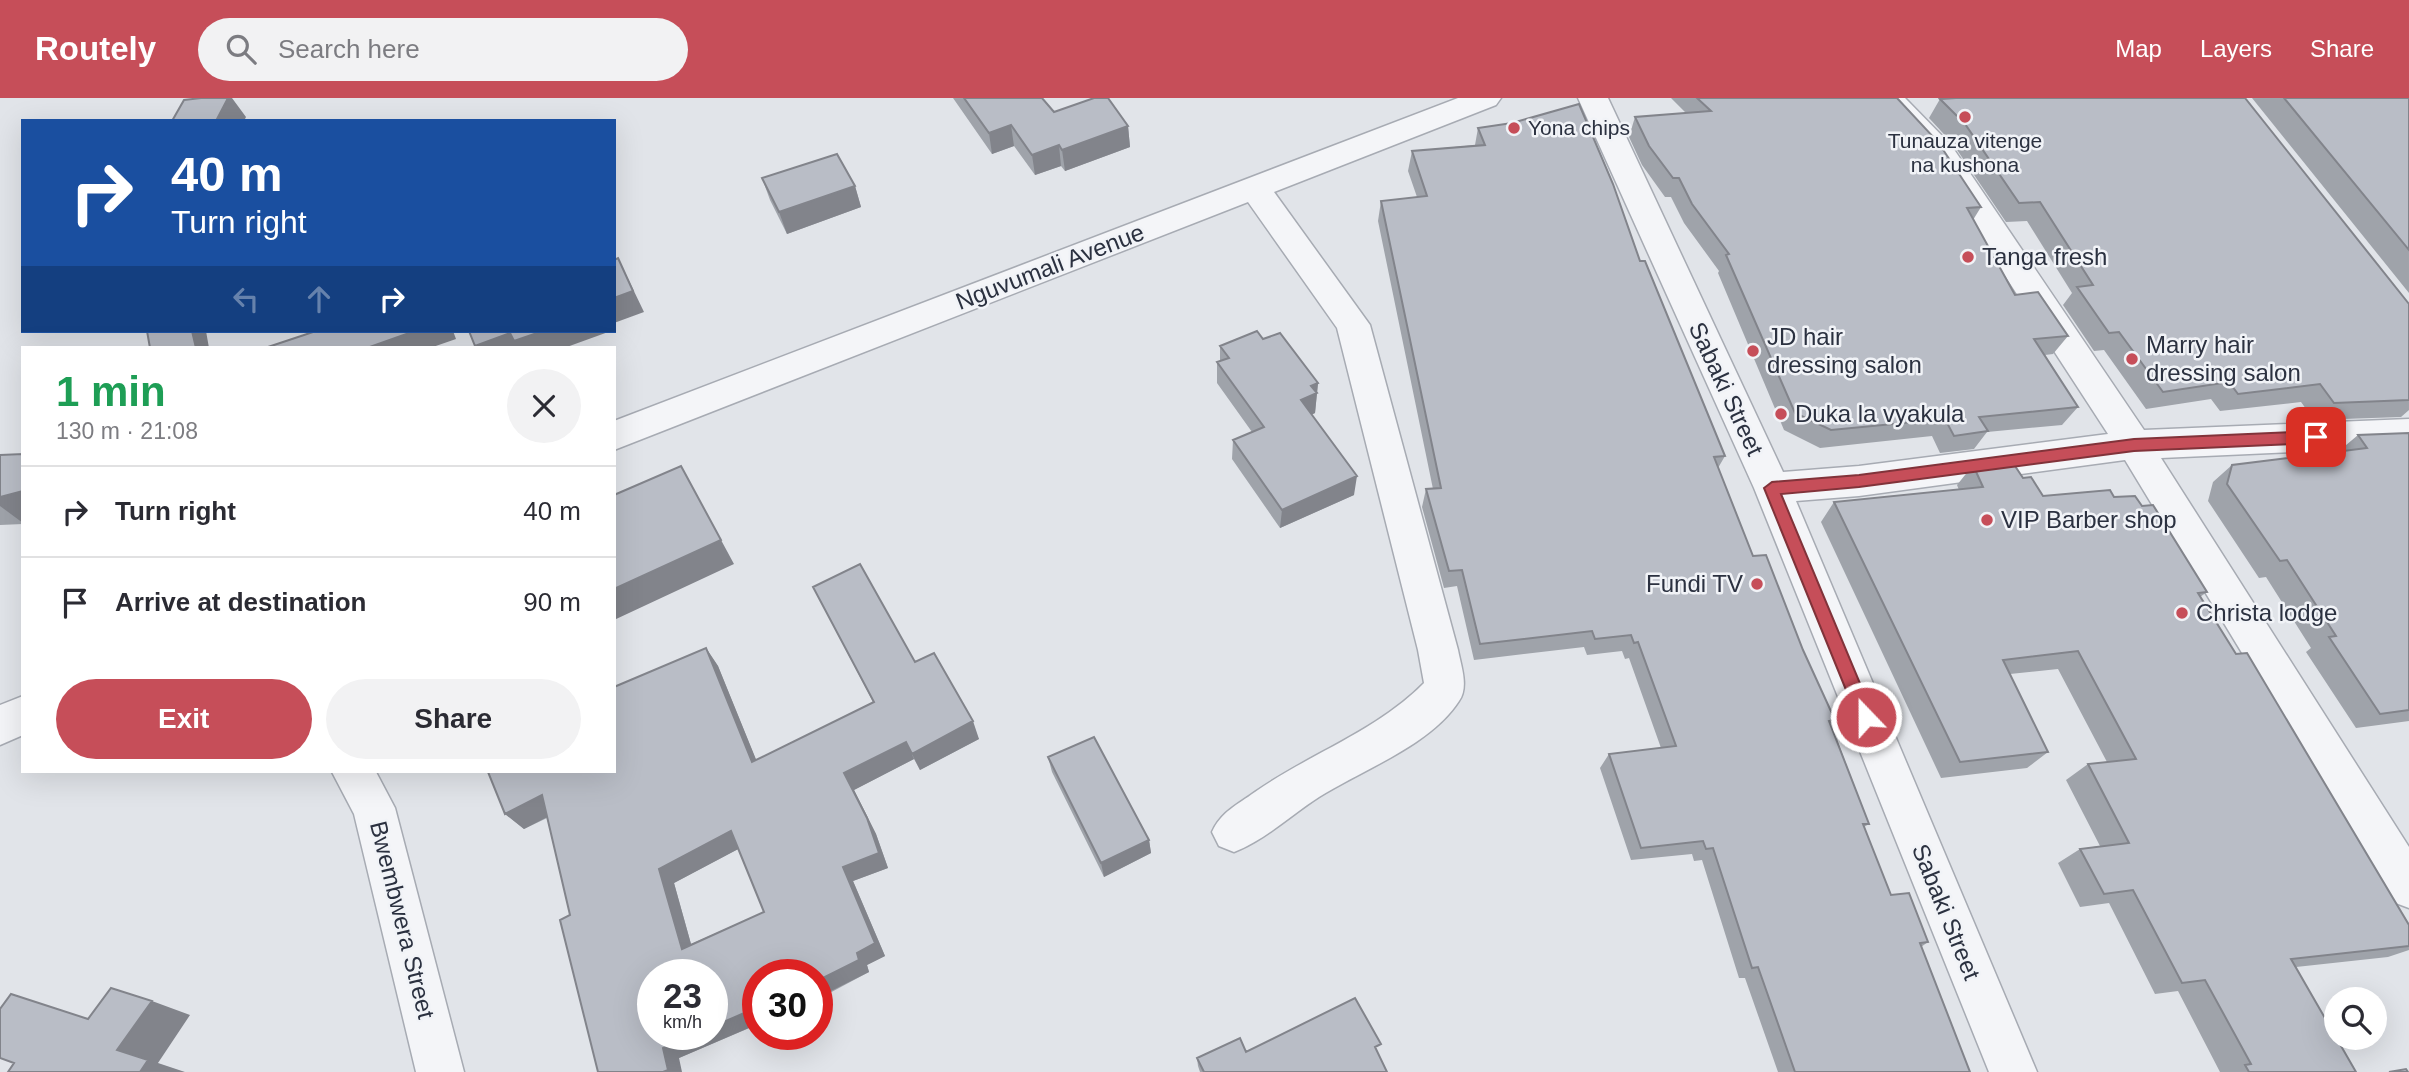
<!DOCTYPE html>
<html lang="en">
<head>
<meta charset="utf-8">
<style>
  body { margin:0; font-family:Arial,sans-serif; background:#f2f2f3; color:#2b2b33; height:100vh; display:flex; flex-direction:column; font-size:26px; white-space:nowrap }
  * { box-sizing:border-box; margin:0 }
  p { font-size:23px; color:#7c7c81 }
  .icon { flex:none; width:38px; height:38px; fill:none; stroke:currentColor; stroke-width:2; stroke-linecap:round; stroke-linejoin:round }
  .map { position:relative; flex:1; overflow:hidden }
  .sheet { position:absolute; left:21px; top:248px; width:595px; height:427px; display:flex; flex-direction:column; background:#fff; border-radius:0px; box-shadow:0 7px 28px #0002 }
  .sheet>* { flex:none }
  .top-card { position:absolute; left:21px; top:21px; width:595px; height:214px; border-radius:0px; box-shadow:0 7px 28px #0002; background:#1a4fa0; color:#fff; overflow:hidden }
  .fabs { position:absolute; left:2324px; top:889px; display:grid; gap:14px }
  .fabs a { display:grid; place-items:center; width:63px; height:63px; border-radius:50%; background:#fff; box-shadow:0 7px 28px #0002; font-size:35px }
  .speed { position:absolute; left:637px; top:861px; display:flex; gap:14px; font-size:35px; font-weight:700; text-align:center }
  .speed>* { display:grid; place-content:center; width:91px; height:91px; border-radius:50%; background:#fff; box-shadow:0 7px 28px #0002; line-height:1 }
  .speed small { font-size:18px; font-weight:400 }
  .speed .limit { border:10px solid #d22; background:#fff; color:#111 }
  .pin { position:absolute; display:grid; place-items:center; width:60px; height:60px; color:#fff; margin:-30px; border-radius:14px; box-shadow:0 4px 10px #0006 }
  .me { position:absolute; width:77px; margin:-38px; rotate:338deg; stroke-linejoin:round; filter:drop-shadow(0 0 5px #0008) }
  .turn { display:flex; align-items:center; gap:24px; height:147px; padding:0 35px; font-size:32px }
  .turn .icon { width:91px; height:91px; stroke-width:2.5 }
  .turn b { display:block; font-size:49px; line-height:60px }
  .lanes { display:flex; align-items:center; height:66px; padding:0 35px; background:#0003; justify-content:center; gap:35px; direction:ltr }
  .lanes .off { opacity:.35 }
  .round { display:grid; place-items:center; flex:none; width:74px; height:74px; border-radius:37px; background:#f2f2f3 }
  .overview { display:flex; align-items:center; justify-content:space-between; height:119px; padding:0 35px }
  h1 { font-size:42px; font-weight:700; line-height:52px; color:#1e9e55 }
  .action { display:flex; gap:14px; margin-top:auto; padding:14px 35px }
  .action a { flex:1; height:80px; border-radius:42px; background:#c64e59; color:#fff; font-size:28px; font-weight:700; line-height:80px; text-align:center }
  .action a+a { background:#f2f2f3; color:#2b2b33 }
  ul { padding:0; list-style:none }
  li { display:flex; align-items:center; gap:21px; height:91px; padding:0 35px; border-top:2px solid #e1e1e2 }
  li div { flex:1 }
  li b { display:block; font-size:26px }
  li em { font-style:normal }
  header { display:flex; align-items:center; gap:42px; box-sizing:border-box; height:98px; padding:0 35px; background:#c64e59; color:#fff }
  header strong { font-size:33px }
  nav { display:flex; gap:38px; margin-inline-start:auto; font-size:24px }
  .search { width:490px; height:63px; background:#f2f2f3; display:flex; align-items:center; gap:18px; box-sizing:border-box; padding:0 24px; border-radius:38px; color:#7c7c81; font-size:26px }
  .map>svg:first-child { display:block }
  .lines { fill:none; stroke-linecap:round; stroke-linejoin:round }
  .minor-casing { stroke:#a7abb3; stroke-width:3 }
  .minor { fill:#f4f5f8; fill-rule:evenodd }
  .wall { fill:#9fa3aa; fill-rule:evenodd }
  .shaded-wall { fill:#82848b }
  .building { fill:#b9bdc6; stroke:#82848b; stroke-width:2; fill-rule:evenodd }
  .route { fill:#c64e59; stroke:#81333a; stroke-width:2 }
  .poi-dot { fill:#c64e59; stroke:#f1f3f7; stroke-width:2.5 }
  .labels { text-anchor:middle; stroke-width:5; stroke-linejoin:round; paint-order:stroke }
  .far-poi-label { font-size:21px; fill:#2b3140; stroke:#f1f3f7; text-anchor:start }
  .poi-label { font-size:24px; fill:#2b3140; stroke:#f1f3f7; text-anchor:start }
  .street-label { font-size:24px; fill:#2b3140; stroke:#f1f3f7 }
</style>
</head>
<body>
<header>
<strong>Routely</strong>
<div class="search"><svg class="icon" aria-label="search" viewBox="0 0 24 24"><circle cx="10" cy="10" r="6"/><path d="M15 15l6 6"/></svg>Search here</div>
<nav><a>Map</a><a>Layers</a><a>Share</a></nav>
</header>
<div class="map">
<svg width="2409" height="974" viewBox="0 0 2409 974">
  <rect width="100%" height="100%" fill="#e1e4e9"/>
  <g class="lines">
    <defs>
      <path id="minor" d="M1458,0H1501L1496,7L1274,94L1370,227L1458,552C1461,568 1469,589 1459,603C1431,647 1362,672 1319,699C1291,717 1265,742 1234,754L1219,748L1212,734C1221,714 1237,707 1255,694C1309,656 1377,633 1424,585L1418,552L1337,230L1248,104L614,352V323Z
        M1578,0H1608L1783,374L1859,368L2108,336L1929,61L1873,0H1905L1951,47L2144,332L2409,321V349L2161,360L2409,749V810L2393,804L2125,362L1859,398L1796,403L2037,974H1989L1754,390Z
        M23,598V637L0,647V607Z
        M332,674H376L395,710L464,974H416L354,716Z"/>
    </defs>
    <use href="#minor" class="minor-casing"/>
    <use href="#minor" class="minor"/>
  </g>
  <path class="wall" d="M953,0H1042L1054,14L1128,28L1130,49L1065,73L1061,68L1035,77L1014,48L992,56Z
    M1671,0H1897L1981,109L1973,122L2015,197L2068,238L2053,256L2045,257L2078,309L2062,327L1987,334L1974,351L1940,355L1932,338L1820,350L1784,332L1718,175L1719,173L1684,125L1671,99H1665L1642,67L1629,39L1635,19L1686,15Z
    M2252,0H2409V195Z
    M1940,1L2409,206V312L2401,319L2314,322L2301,304L2220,313L2211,301L2146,311L2104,252L2094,253L2063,207L2072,195L2027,123L2006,124L1953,46L1929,20Z
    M1478,30L1640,163L1725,358L1718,370L1753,458L1803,552L1835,622L1831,626L1869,726L1864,729L1891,797L1928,844L1921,849L1970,974H1778L1745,880H1739L1702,762L1694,763L1692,756L1631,762L1600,670L1609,656L1661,650L1629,560L1625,561L1622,553L1587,557L1584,549L1474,562L1457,488L1444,490L1422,409L1426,391H1433L1378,123L1381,103L1417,99L1408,73L1412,53L1475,47Z
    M762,80L855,88L861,109L787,136L770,102Z
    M1263,241L1318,285L1315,315L1311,317L1354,397L1280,430L1232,361L1233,342L1252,334L1217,285V264L1220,263V248Z
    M2409,335V623L2356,630L2306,554L2311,550L2266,479L2259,480L2208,403L2213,384L2232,367L2339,353L2358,337Z
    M23,356V426L0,427V357Z
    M1973,367L2023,380L2043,398L2114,399L2142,408L2207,494L2200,499L2236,556L2409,827V852L2388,859L2296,869L2356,974H2220L2178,893L2155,896L2109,805L2080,809L2058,765L2080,751L2100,748L2066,682L2088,666L2107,664L2058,571L2010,576L2048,654L2027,670L1941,680L1821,424L1834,404L1959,392L1957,387Z
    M813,489L915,564L979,641L920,672L914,661L854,692L876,736L888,770L853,783L885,858L867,867L869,874L824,898L679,960L570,817L547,720L524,731L505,716L614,674L706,550L718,568L756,662L873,604ZM738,751L764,814L691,846L674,785Z
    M1048,659L1149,742L1151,755L1104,779L1052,674Z
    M1246,954H1377L1387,974H1200L1198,968L1197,960Z"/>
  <path class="shaded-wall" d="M228,0H232L246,19L244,23H216Z
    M1011,27L1014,48L992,56L989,35Z
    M1128,28L1130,49L1065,73L1062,52Z
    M1059,47L1061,68L1035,77L1032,57Z
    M855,88L861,109L787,136L779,114Z
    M618,160L644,214L614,225V200Z
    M192,233H206L209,250H196Z
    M415,233H453L456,241L430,250H367Z
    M543,233H611L564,250H476L475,248L510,235Z
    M1318,285L1315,315L1299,322L1301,302L1311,288Z
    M681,368L734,466L614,522V491Z
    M1357,378L1354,397L1280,430L1282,412Z
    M23,393V425L0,408V399Z
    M706,550L718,568L764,681L752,664Z
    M973,623L979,641L920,672L912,656Z
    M906,644L914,661L854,692L876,736L888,770L853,783L885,858L867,867L869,874L817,900V883L857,855L843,769L844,675Z
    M542,697L559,713L524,731L505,716Z
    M731,733L744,748L674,785L696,864L682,851L659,771Z
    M1149,742L1151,755L1104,779L1101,765Z
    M152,903L190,917L158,965L185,974H140L117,952Z
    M758,909V926L679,960L682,974H663V950L695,936H712V929Z"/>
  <path class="building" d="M201,0H228L216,23H172L184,2Z
    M964,0H1042L1054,14L1094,0H1108L1128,28L1062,52L1059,47L1032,57L1011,27L989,35Z
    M1697,0H1897L1938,44L1981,109L1967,110L2015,197L2038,194L2068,238L2034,241L2078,309L1979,319L1988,333L1954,338L1945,321L1831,332L1795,315L1726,157L1729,156L1692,106L1679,80H1673L1649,48L1635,19L1711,13Z
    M1956,0H2245L2409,206V302L2334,305L2320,286L2238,296L2229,284L2163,294L2119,234L2109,235L2077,189L2093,187L2040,104L2019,105L1965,26L1940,1Z
    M2284,0H2409V152Z
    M1579,6L1613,86L1640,163H1645L1725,358L1714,359L1753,458L1766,457L1803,552L1835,622L1829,623L1869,726H1863L1891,797L1909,795L1928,844L1920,845L1970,974H1795L1758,869L1752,870L1713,750L1706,751L1703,743L1641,750L1609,656L1676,648L1638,544L1634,545L1631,537L1595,541L1592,533L1480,546L1462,472L1449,473L1426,391L1441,390L1381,103L1427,98L1412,53L1485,47L1478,30L1512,25Z
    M837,56L855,88L779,114L762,80Z
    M618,160L633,193L614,200V162Z
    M147,233H192L196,250H150Z
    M316,233H415L367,250H265Z
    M469,233H543L514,243L510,235L475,248Z
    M1257,233L1263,241L1280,235L1318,285L1311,288L1317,295L1301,302L1357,378L1282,412L1233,342L1264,329L1217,264L1229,260L1220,248Z
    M2409,335V612L2380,616L2329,539L2336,538L2287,462L2280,463L2227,386L2232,367L2367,350L2358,337Z
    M23,356V393L0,399V357Z
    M2011,362L2023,380L2031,379L2043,398L2110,392L2114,399L2135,398L2142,408L2153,407L2207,494L2198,495L2236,556L2247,555L2409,827V848L2291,861L2356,974H2249L2245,967L2251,966L2205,882L2182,885L2133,792L2104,796L2080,751L2129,745L2088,666L2136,661L2078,553L2003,562L2048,654L1960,664L1834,404L1983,389L1973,367Z
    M681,368L721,442L614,491V397Z
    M860,466L915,564L934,555L973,623L912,656L906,644L844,675L867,720L879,755L843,769L875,845L857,855L859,862L817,883V877H758V909L712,929V877H653V936H695L663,950L668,972L663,974H598L560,822L570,817L542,697L505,716L488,674H614V589L706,550L752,664L874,604L813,489ZM731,733L764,814L682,851L659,771Z
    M1094,639L1149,742L1101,765L1048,659Z
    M111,890L152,903L117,952L148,962L140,974H8L14,965L0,960V911L11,896L88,921Z
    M1355,900L1381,946L1375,949L1387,974H1204L1197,960L1240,940L1246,954Z
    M2406,971L2408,974H2389Z"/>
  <path class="route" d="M2316,333L2323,339L2316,345L2134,353L1859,389L1781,396L1874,619L1872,624L1866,626L1860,624L1857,619L1764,390L1772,384L1859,377L2134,341Z"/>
  <g class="poi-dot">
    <circle cx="1965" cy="19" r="7"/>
    <circle cx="1514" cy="30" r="7"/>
    <circle cx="1968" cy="159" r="7"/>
    <circle cx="1753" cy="253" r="7"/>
    <circle cx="2132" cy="261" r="7"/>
    <circle cx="1781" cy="316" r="7"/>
    <circle cx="1987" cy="422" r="7"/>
    <circle cx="1757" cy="486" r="7"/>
    <circle cx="2182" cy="515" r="7"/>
  </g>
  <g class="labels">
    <g class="far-poi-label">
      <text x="1528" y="37">Yona chips</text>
      <text x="1965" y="50" text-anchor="middle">Tunauza vitenge<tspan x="1965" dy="24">na kushona</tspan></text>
    </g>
    <g class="poi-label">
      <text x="1982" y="167">Tanga fresh</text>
      <text x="1767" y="247">JD hair<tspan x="1767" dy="28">dressing salon</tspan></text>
      <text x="2146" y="255">Marry hair<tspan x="2146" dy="28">dressing salon</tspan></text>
      <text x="1795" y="324">Duka la vyakula</text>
      <text x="2001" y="430">VIP Barber shop</text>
      <text x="1743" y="494" text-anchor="end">Fundi TV</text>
      <text x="2196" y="523">Christa lodge</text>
    </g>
    <g class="street-label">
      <text transform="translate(1050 169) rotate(-21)" y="8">Nguvumali Avenue</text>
      <text transform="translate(1726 291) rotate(65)" y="8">Sabaki Street</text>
      <text transform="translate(1946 814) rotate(68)" y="8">Sabaki Street</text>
      <text transform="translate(402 822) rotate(76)" y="8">Bwembwera Street</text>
    </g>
  </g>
</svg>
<div class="fabs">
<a><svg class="icon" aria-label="search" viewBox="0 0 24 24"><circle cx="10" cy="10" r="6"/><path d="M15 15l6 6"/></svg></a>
</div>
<div class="speed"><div>23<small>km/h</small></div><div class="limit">30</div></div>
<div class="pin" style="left:2316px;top:339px;background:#d93025"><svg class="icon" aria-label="arrive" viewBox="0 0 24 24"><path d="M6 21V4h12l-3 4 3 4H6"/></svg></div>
<svg class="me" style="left:1866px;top:619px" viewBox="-20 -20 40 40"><circle r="17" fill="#c64e59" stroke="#fff" stroke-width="3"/><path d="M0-11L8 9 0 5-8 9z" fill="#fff"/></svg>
<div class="top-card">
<div class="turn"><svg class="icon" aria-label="right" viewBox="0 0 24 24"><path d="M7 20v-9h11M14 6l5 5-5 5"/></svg><div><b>40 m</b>Turn right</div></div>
<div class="lanes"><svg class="icon off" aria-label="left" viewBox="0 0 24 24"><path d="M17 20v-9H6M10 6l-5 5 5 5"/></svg><svg class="icon off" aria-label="ahead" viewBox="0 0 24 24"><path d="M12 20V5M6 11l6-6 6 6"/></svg><svg class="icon" aria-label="right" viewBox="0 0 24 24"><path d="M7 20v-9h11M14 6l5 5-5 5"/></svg></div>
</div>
<section class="sheet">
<div class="overview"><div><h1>1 min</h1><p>130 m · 21:08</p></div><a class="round"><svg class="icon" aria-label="close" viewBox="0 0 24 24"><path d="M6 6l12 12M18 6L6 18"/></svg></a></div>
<ul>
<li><svg class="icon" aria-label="right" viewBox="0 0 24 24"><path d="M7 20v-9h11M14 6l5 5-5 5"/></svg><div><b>Turn right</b></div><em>40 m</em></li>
<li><svg class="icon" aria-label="arrive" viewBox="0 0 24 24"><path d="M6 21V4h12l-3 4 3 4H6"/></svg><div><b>Arrive at destination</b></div><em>90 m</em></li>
</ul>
<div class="action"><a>Exit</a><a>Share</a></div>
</section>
</div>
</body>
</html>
